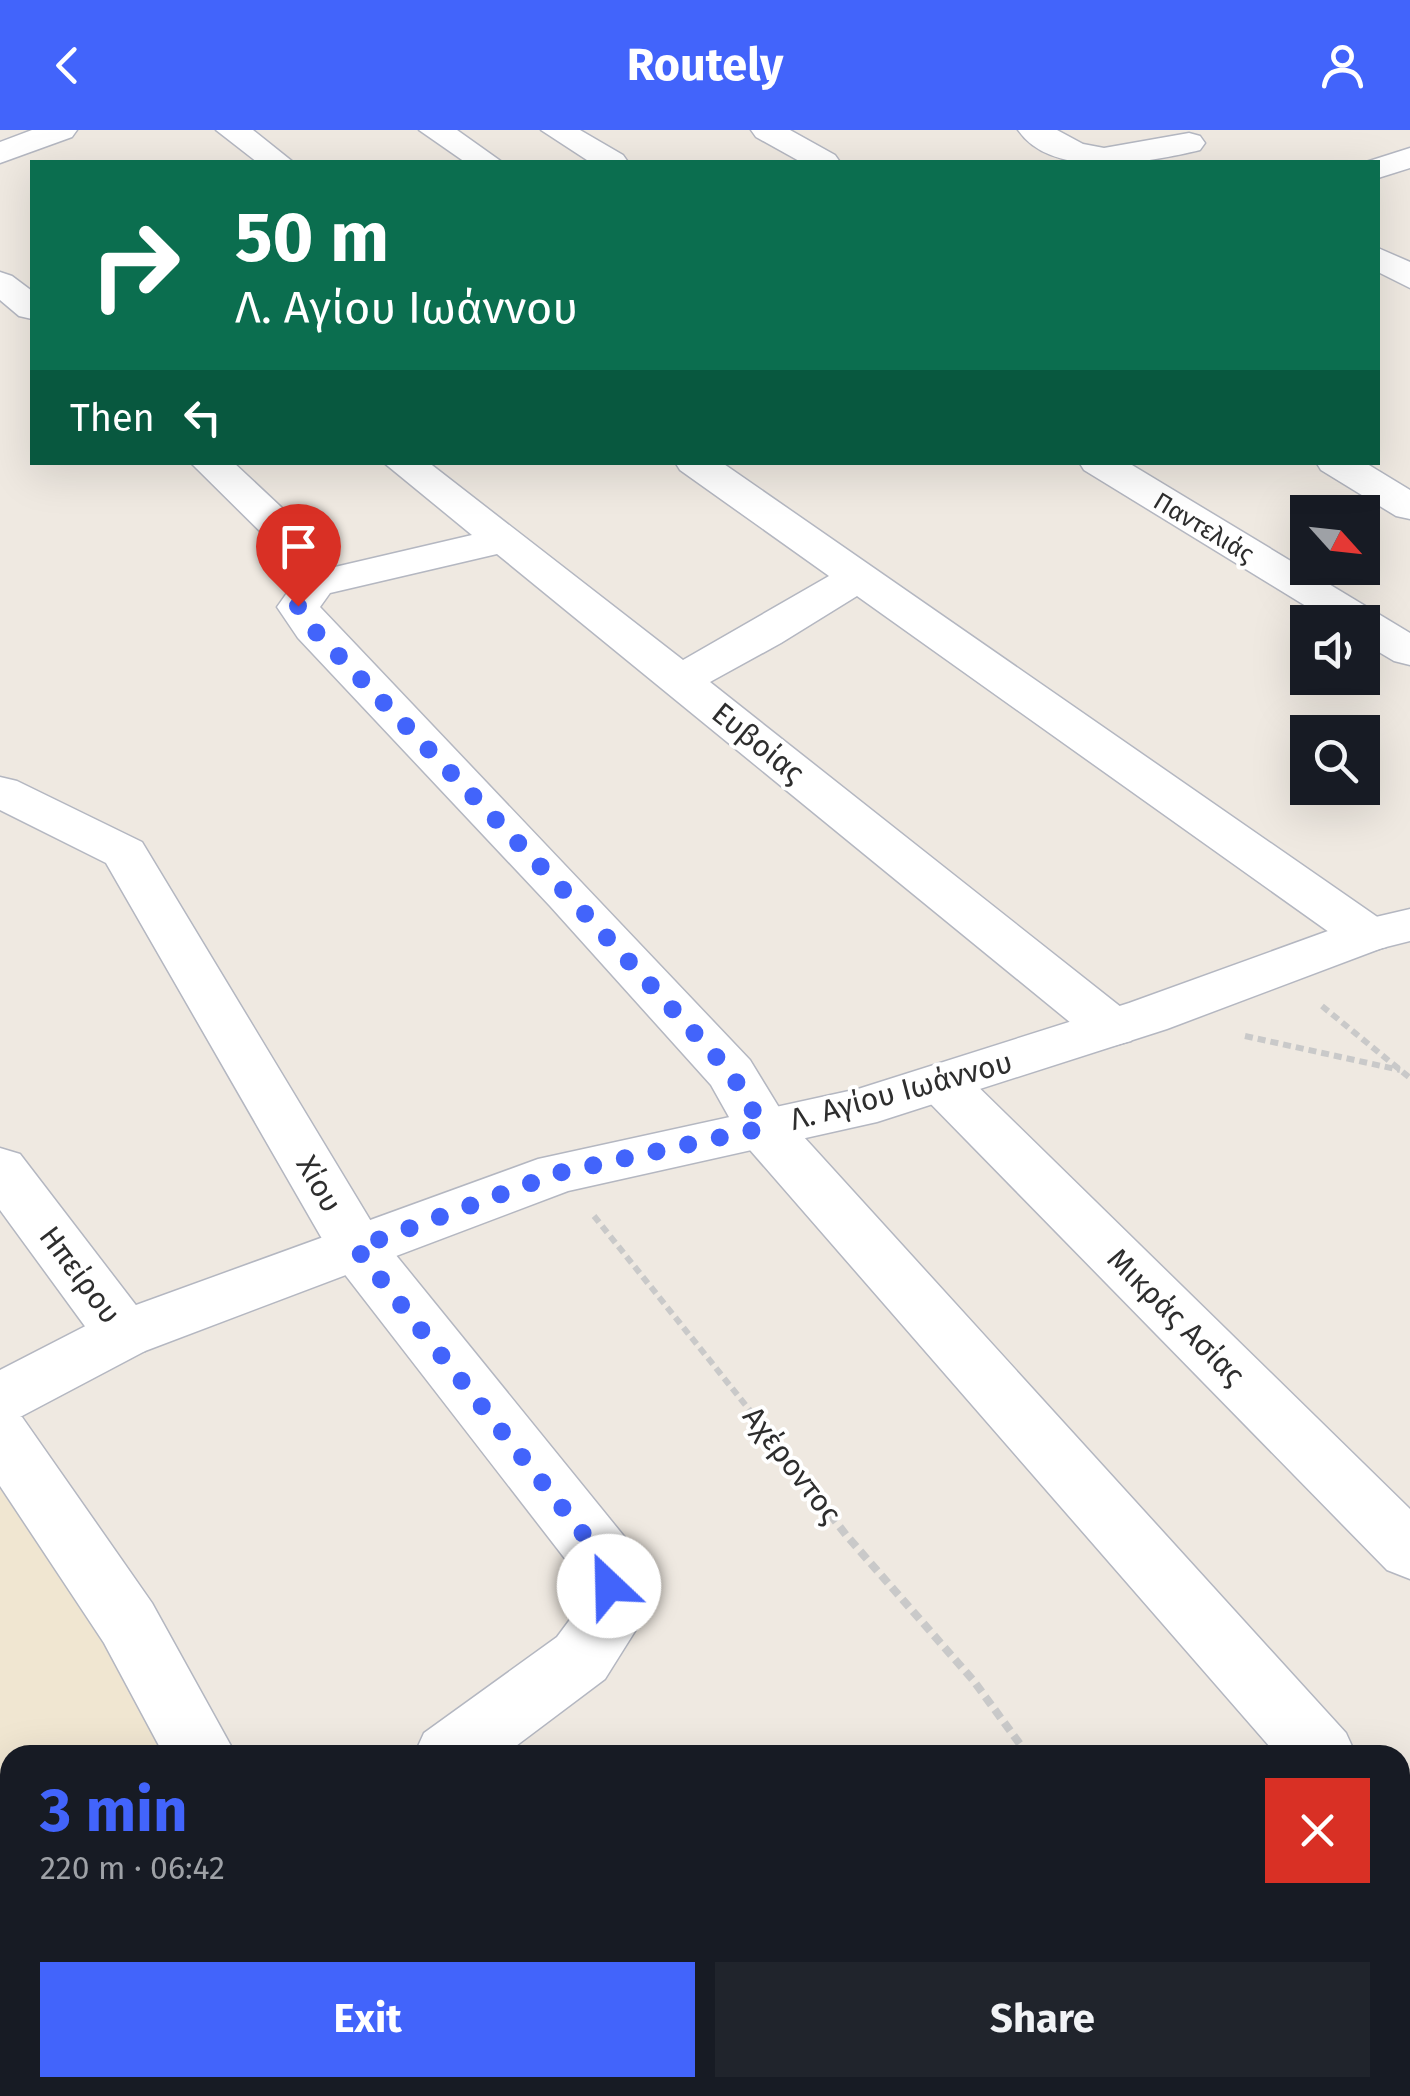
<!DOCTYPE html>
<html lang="en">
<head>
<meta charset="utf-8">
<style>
  body { margin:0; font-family:"Fira Sans",sans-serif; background:#20242c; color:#f1f3f6; height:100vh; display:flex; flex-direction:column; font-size:38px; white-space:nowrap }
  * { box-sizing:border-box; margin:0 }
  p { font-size:32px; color:#9ea1a6 }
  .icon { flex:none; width:55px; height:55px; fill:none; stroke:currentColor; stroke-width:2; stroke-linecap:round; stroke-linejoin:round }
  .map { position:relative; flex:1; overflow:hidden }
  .panel { position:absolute; left:0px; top:1615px; width:1410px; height:352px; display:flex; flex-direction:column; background:#171b24; border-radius:30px 30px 0 0; box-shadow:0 10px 40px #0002 }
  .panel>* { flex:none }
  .top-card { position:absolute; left:30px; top:30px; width:1350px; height:305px; border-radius:0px; box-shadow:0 10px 40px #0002; background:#0b6e4f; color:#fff; overflow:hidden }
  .needle { width:65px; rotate:117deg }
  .fabs { position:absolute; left:1290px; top:365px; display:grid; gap:20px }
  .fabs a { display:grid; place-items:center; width:90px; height:90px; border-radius:0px; background:#171b24; box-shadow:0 10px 40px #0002; font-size:50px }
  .pin { position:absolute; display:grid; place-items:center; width:85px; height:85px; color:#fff; margin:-102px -42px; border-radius:50% 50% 50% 0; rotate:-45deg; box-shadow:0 0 10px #0007 }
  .pin .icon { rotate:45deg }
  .me { position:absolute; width:110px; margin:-55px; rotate:336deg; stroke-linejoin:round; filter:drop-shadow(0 0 8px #0008) }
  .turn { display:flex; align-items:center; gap:35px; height:210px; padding:0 40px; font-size:45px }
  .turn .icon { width:130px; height:130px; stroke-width:2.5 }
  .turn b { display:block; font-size:70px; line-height:85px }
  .then { display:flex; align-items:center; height:95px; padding:0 40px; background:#0003; gap:20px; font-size:38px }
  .round { display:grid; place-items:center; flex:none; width:105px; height:105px; border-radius:0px; background:#20242c }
  .overview { display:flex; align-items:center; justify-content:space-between; height:170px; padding:0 40px }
  h1 { font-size:60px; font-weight:700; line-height:75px; color:#4264fb }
  .cta { display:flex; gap:20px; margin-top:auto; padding:20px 40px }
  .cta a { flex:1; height:115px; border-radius:0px; background:#4264fb; color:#fff; font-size:40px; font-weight:700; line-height:115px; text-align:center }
  .cta a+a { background:#20242c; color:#f1f3f6 }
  header { display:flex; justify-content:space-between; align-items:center; height:130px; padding:0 40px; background:#4264fb; color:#fff; font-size:45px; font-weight:700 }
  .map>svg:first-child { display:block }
  .education { fill:#f0e6d1 }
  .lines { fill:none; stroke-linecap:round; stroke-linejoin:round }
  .street-casing { stroke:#b4b7c1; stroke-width:3 }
  .secondary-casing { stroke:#b4b7c1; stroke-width:3 }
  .path-far1 { stroke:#c9c9c9; stroke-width:6; stroke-dasharray:8 5; stroke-linecap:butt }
  .path { stroke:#c9c9c9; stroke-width:8; stroke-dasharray:10 6; stroke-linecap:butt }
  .street { fill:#fff; fill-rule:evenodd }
  .secondary { fill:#fff; fill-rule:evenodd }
  .route { stroke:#4264fb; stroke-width:18; stroke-dasharray:0 32.4 }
  .labels { text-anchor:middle; stroke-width:8; stroke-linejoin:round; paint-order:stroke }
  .far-street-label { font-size:25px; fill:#2e2e2e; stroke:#fff }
  .street-label { font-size:30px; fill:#2e2e2e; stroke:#fff }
</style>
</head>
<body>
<header><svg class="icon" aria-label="back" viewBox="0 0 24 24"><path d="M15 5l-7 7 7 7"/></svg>Routely<svg class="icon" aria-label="person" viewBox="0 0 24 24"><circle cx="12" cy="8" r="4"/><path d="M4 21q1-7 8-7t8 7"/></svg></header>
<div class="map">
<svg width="1410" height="1966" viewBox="0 0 1410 1966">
  <rect width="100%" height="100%" fill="#efe9e1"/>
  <path class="education" d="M0,1308L194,1625H10V1951L0,1959Z"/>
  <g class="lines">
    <defs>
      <path id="street" d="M32,0H77L72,7L0,33V12Z
        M216,0H253L293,32H257Z
        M419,0H457L502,32H465Z
        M541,0H580L623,25L628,32H590Z
        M751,0H790L835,25L840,32H801L756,7Z
        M1018,0H1057L1083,14L1104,18L1189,3L1200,6L1205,13L1200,20C1150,32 1053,51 1018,0Z
        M1410,18V38L1378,48V32H1366Z
        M1378,118L1410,132V158L1378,142Z
        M0,142L12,146L32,161V189L19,186L0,170Z
        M190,332H233L328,421L335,437L472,405L383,332H428L683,530L829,446L680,340L675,332H721L1386,793L1393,805L1386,817L1368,822L1350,817L857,466L781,513L710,552L1131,885L1138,898L1131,911L1112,916L1093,911L497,424L330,463L320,477L750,930L783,984L1346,1603L1356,1625H1277L743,1012L711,955L550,776L298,508L277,477L294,453L292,433Z
        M1079,332H1127L1410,503V535L1394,531L1362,512V492H1332L1084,340Z
        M1316,332H1364L1410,360V389L1396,386L1321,340Z
        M0,647L17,651L142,712L378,1103L627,1410L637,1430L647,1482L605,1549L504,1625H414L424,1603L557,1507L580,1476L573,1439L336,1133L106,733L0,680Z
        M942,934L961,940L1410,1379V1449L1387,1440L923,966L915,953L923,940Z
        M0,1018L20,1024L145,1187L154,1204L145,1221L124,1227L103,1221L0,1080Z
        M0,1280L22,1287L152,1473L236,1625H164L104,1513L0,1356Z
        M1400,1680L1410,1684V1760L1400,1756Z
        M10,1912V1958H46L43,1966H0V1916Z
        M1050,1958H1133L1130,1966H1047Z"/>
      <path id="secondary" d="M1410,779V811L1382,818L1167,899L877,992L568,1061L145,1221L22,1286L0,1294V1240L103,1187L538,1029L858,959L1129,873L1350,793Z"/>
    </defs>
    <use href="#street" class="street-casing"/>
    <use href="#secondary" class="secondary-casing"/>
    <path class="path-far1" d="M1322,876L1410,948
      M1245,906L1400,940
      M594,1086L764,1298"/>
    <path class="path" d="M762,1295L846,1405L973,1550L1028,1625"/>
    <use href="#street" class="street"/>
    <use href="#secondary" class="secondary"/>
  </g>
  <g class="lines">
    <path class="route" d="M298,476L313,499L568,765L731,943L763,998L558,1043L356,1118L604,1430L609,1456"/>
  </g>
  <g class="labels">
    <g class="far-street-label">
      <text transform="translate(1204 397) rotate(31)" y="9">Παντελιάς</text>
    </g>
    <g class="street-label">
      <text transform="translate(758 613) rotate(39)" y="10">Ευβοίας</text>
      <text transform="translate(901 961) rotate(-15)" y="10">Λ. Αγίου Ιωάννου</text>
      <text transform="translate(319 1054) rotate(60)" y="10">Χίου</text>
      <text transform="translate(80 1145) rotate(53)" y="10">Ηπείρου</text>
      <text transform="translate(1176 1187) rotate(45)" y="10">Μικράς Ασίας</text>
      <text transform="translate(792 1335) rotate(52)" y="10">Αχέροντος</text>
    </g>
  </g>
</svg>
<div class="fabs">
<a><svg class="needle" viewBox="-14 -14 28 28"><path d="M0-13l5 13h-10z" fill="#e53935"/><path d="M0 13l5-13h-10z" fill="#9ea1a6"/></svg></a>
<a><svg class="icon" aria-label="sound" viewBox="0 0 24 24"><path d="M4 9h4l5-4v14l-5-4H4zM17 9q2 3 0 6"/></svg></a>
<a><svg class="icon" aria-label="search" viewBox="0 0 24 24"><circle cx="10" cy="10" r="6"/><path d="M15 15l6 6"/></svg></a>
</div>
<div class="pin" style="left:298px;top:476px;background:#d93025"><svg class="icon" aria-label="arrive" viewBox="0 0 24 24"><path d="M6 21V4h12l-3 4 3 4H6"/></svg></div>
<svg class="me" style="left:609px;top:1456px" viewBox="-20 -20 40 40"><circle r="19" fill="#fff"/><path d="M0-13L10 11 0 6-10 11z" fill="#4264fb"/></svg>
<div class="top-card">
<div class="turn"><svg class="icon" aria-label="right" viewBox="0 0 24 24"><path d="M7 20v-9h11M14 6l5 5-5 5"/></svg><div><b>50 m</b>Λ. Αγίου Ιωάννου</div></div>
<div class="then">Then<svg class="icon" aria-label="left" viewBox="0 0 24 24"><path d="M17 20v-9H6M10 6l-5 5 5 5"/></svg></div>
</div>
<section class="panel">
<div class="overview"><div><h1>3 min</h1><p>220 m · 06:42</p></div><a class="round" style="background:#d93025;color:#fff"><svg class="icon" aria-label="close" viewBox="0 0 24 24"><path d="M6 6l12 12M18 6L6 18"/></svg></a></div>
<div class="cta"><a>Exit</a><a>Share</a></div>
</section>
</div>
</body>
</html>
